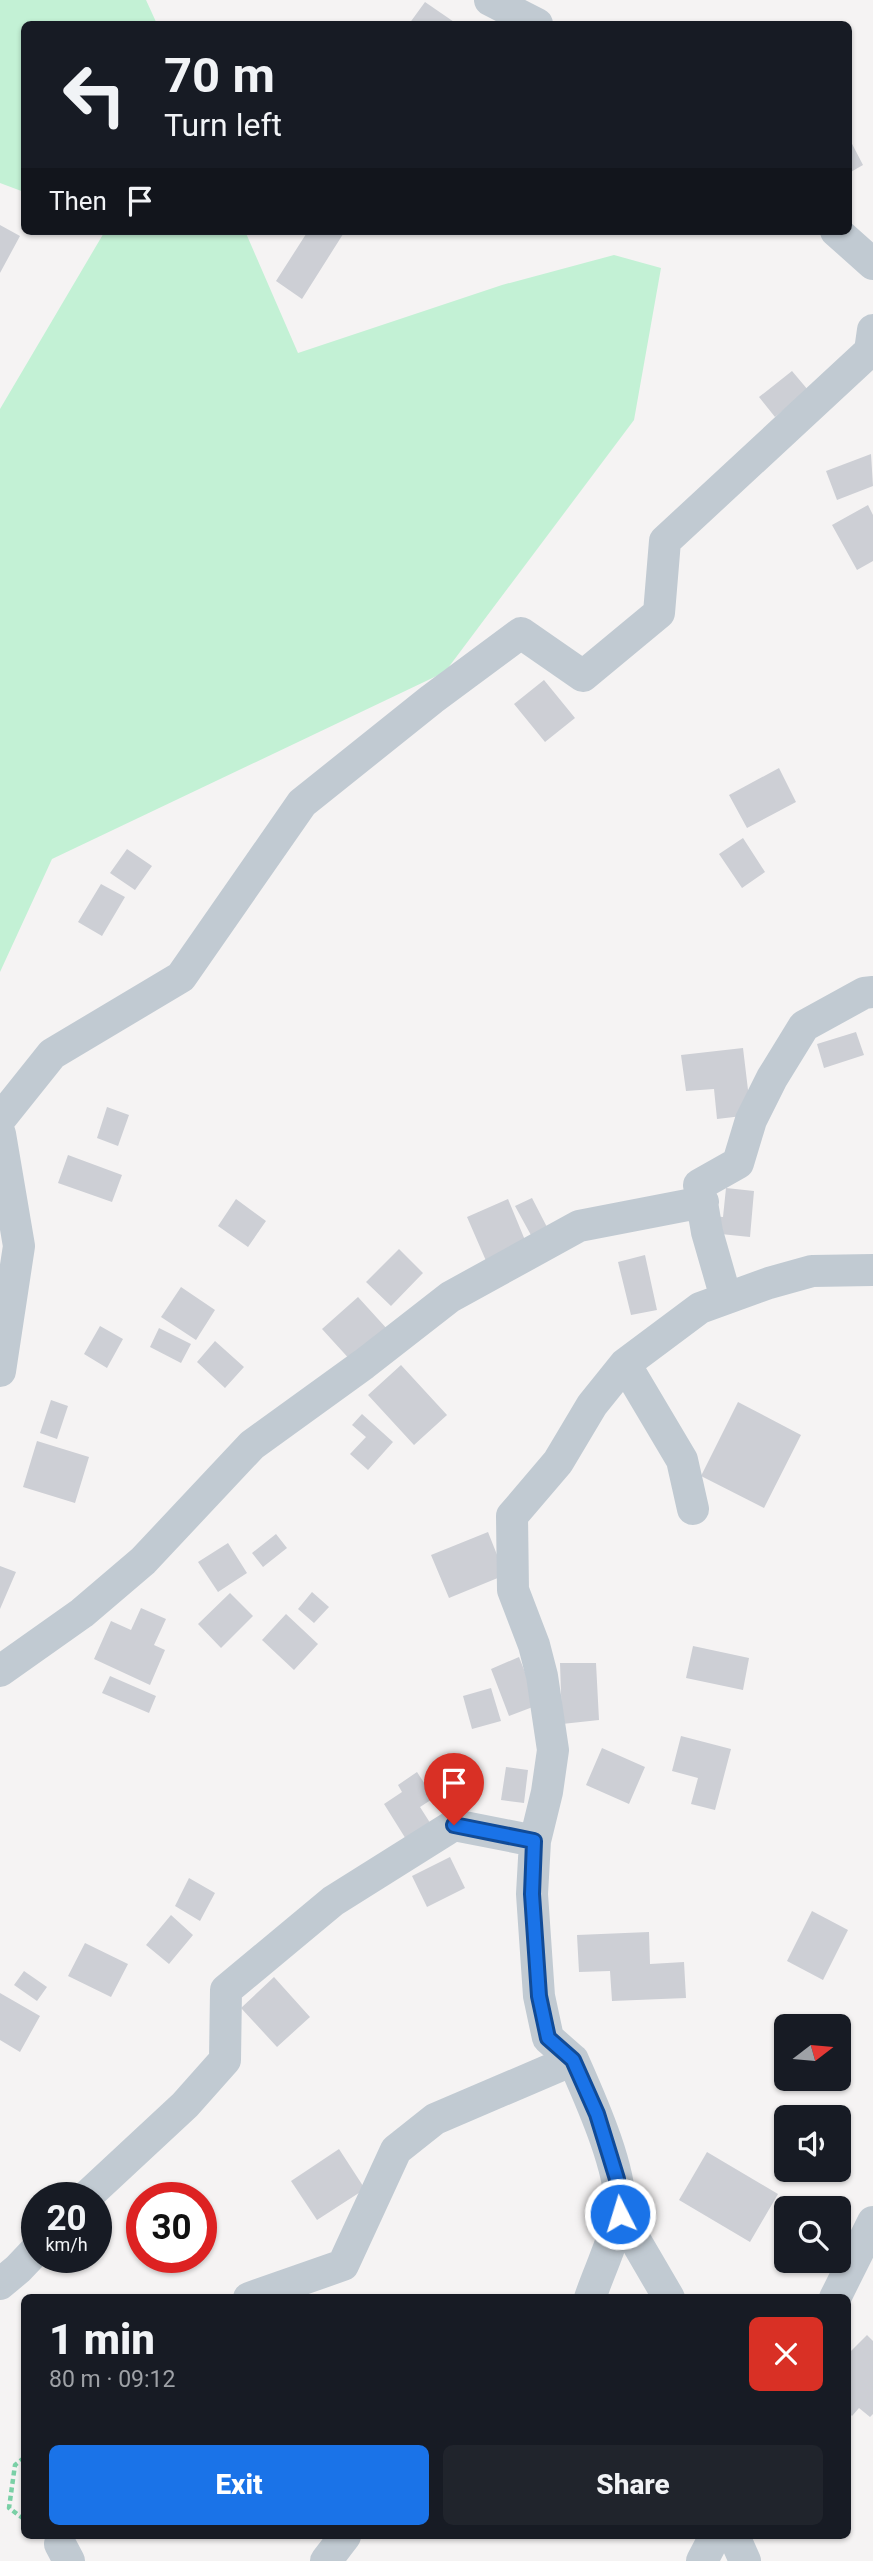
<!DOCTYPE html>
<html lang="en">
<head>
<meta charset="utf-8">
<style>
  body { margin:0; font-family:Roboto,sans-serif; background:#20242c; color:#f1f3f6; height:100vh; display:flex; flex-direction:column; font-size:26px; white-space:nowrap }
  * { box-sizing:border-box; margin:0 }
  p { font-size:23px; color:#9ea1a6 }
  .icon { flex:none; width:38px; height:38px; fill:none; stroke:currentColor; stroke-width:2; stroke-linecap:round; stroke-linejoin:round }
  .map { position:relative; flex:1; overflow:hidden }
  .drawer { position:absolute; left:21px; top:2294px; width:830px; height:245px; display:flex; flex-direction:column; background:#171b24; border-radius:10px; box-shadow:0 2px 5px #0004 }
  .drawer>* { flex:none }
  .top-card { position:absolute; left:21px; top:21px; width:831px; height:214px; border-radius:10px; box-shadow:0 2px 5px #0004; background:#171b24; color:#f1f3f6; overflow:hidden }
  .needle { width:46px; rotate:74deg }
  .controls { position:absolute; left:774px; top:2014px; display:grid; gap:14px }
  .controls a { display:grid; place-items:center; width:77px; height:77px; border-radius:10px; background:#171b24; box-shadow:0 2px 5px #0004; font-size:35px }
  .speed { position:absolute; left:21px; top:2182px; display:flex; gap:14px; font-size:35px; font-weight:700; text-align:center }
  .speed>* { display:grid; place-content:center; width:91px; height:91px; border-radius:50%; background:#171b24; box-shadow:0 2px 5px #0004; line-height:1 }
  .speed small { font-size:18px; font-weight:400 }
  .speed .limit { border:10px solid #d22; background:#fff; color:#111 }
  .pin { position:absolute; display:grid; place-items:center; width:60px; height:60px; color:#fff; margin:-72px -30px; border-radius:50% 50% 50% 0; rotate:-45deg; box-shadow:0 0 7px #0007 }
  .pin .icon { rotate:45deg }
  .me { position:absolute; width:77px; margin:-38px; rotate:355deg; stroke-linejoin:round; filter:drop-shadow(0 0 5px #0008) }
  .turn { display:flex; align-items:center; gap:24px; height:147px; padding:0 28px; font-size:32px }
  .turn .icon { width:91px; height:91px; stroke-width:2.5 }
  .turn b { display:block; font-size:49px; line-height:60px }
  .then { display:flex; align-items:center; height:66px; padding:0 28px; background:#0003; gap:14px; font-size:26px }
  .round { display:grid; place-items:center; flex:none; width:74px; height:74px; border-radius:10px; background:#20242c }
  .summary { display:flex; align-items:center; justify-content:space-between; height:119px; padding:0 28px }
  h1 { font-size:42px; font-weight:800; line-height:52px }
  .button { display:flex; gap:14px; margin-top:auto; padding:14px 28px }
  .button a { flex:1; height:80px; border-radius:10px; background:#1a73e8; color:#fff; font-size:28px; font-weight:800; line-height:80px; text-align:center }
  .button a+a { background:#20242c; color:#f1f3f6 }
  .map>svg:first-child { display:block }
  .green { fill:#c3f1d5 }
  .building { fill:#cdcfd5 }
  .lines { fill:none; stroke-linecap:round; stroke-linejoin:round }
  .path { stroke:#7ad0a6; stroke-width:4.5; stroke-dasharray:5 3.5; stroke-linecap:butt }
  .street { stroke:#c1cad2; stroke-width:32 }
  .route-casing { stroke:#114b97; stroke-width:18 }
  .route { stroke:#1a73e8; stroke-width:12 }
</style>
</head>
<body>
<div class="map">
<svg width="873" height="2561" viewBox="0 0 873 2561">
  <rect width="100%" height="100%" fill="#f5f3f3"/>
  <path class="green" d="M0,0H146L157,24H24V192L0,183Z
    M105,231H245L298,353L502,285L614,255L661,268L634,420L445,672L52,859L0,972V409Z"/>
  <path class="building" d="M425,2L457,24H409Z
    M849,138L863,165L849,173Z
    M0,225L20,236L0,273Z
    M308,231H345L302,299L276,281Z
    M792,371L808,390L775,417L759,397Z
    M871,454L873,486L837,500L826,471Z
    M868,505L873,515V561L857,570L832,525Z
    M544,680L575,718L545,742L514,704Z
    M779,768L796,802L747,828L729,795Z
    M743,838L765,872L742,888L719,854Z
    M127,849L152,866L135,890L110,873Z
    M101,884L125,897L102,936L78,922Z
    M856,1032L864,1055L824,1068L817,1044Z
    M743,1048L751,1115L717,1119L714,1089L686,1091L681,1055Z
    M107,1107L129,1115L118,1146L97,1138Z
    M68,1155L122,1175L112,1202L58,1183Z
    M726,1188L754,1191L750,1237L711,1233L712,1216L723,1217Z
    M532,1198L548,1229L532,1237L515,1206Z
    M236,1199L266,1221L248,1247L218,1226Z
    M508,1199L527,1245L487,1263L467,1217Z
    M399,1249L423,1273L391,1306L366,1282Z
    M645,1255L657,1310L631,1315L618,1262Z
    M181,1287L215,1310L196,1340L161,1317Z
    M358,1297L388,1330L353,1363L322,1329Z
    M100,1326L123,1339L107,1368L84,1354Z
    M159,1328L191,1344L181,1363L150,1347Z
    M215,1341L244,1367L225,1388L197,1362Z
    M401,1365L447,1415L414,1445L368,1395Z
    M51,1400L68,1406L57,1439L40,1433Z
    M738,1402L801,1435L764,1508L701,1476Z
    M362,1414L393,1442L368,1470L350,1454L366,1437L352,1425Z
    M37,1441L89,1457L75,1503L23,1487Z
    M488,1532L505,1575L449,1598L431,1555Z
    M276,1534L287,1548L263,1567L252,1553Z
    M228,1543L247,1573L218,1592L198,1562Z
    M0,1566L16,1572L0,1609Z
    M312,1592L329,1607L314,1623L298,1609Z
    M230,1593L253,1616L221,1648L198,1624Z
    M141,1608L166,1619L154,1645L165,1650L150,1685L94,1659L111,1621L131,1630Z
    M286,1614L318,1644L294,1670L262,1640Z
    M693,1646L749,1658L743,1690L686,1678Z
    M519,1657L538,1705L509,1716L491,1669Z
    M560,1663H596L599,1720L562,1724Z
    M110,1676L156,1696L149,1713L102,1693Z
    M491,1688L501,1721L472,1729L463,1696Z
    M681,1736L731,1749L715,1810L691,1804L698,1778L672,1771Z
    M602,1748L645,1767L629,1804L586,1785Z
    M506,1767L528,1770L524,1803L501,1800Z
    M417,1772L434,1798L420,1807L434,1829L409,1844L384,1804L402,1792L398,1785Z
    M450,1857L465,1888L427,1907L412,1876Z
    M189,1878L215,1893L200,1921L175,1906Z
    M812,1911L848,1930L823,1980L787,1961Z
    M171,1915L193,1935L169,1964L146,1945Z
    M649,1932L650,1964L684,1962L686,1998L612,2001L610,1971L579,1972L577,1935Z
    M85,1943L128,1964L111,1997L68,1976Z
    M24,1971L47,1987L37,2001L14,1985Z
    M274,1977L310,2017L277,2047L241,2008Z
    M0,1993L40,2016L20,2052L0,2040Z
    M339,2149L365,2189L317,2220L291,2181Z
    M707,2152L778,2194L750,2242L679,2200Z
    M867,2335L873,2341V2414L870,2417L859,2408L852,2416L847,2411V2355Z"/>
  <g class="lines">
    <path class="path" d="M24,2458L15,2465L9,2508L24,2519"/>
    <path class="street" d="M490,0L537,24
      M836,231L873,264
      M0,1119L52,1054L181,977L302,803L432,699L521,633L583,676L659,613L665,541L870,351L873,330
      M0,1134L19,1246L0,1371
      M726,1298L707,1232L699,1185L738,1163L751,1120L772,1078L804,1026L864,993L873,992
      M625,1364L682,1460L693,1509
      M0,1671L82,1613L143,1561L252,1445L364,1364L450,1297L579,1226L703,1202
      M573,2060L548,2038L539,1996L532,1894L535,1841L547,1792L553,1750L542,1676L534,1645L513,1590L512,1516L558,1462L592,1405L625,1364L700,1308L769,1283L812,1271L873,1270
      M85,2198L185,2105L225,2060L226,1990L333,1901L454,1825L535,1841
      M620,2214L669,2298
      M0,2284L18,2269L37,2249
      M249,2298L343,2265L396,2150L435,2119L573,2060C589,2096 626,2177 619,2215C615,2238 598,2274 590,2298
      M835,2298L873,2222
      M734,2536L745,2561
      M60,2544L69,2561
      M326,2561L345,2536
      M702,2561L715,2536"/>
  </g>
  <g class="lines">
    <defs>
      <path id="route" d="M454,1825L534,1841L532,1894L539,1996L548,2038L573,2060L597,2114L617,2179L620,2214"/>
    </defs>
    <use href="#route" class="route-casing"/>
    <use href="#route" class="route"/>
  </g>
</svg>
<div class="controls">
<a><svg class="needle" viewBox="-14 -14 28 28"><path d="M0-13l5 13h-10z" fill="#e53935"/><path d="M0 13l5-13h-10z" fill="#9ea1a6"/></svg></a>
<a><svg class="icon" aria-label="sound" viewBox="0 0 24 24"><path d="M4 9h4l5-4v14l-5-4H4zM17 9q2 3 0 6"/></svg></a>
<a><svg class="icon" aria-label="search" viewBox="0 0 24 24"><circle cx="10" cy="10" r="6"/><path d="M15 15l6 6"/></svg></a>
</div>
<div class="speed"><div>20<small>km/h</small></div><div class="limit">30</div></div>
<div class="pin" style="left:454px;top:1825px;background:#d93025"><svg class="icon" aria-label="arrive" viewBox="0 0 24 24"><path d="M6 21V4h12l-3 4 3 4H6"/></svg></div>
<svg class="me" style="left:620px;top:2214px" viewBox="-20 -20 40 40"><circle r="17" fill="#1a73e8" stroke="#fff" stroke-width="3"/><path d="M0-11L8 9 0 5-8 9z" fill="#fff"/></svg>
<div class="top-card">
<div class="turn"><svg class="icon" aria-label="left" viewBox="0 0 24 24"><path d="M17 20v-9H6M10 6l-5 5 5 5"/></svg><div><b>70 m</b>Turn left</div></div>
<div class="then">Then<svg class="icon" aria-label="arrive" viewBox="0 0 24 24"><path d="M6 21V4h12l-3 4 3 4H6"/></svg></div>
</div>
<section class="drawer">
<div class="summary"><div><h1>1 min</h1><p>80 m · 09:12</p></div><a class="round" style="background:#d93025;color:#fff"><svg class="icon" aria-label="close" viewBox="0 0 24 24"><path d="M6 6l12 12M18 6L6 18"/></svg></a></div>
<div class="button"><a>Exit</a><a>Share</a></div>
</section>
</div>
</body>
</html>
